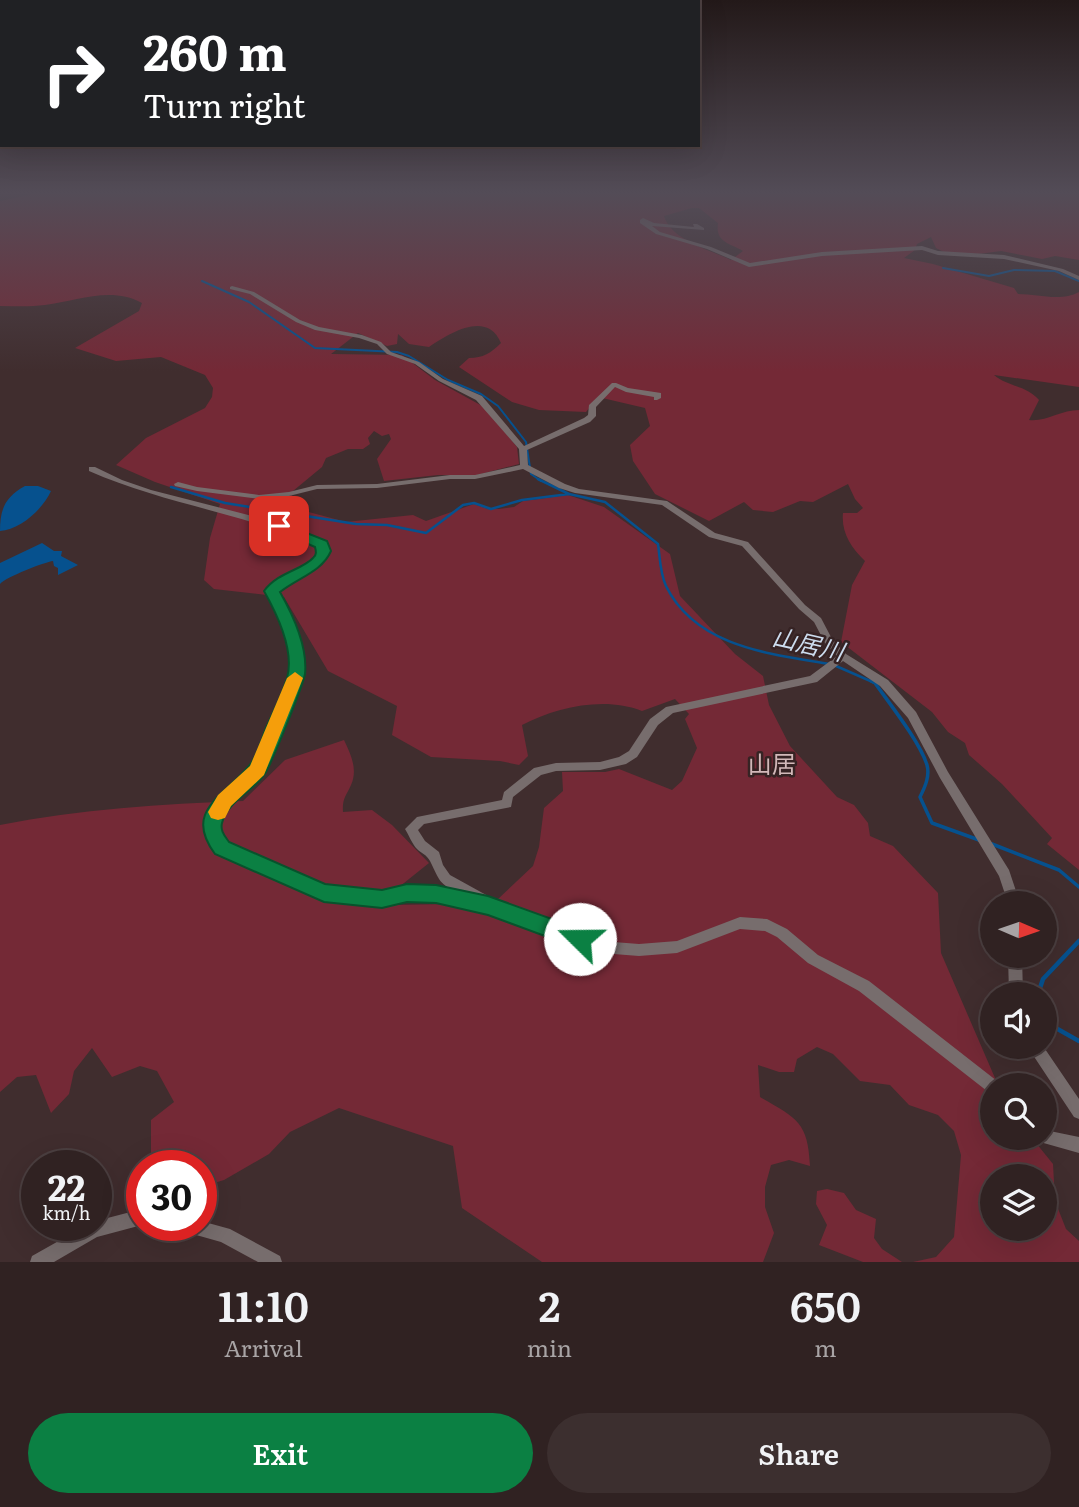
<!DOCTYPE html>
<html lang="en">
<head>
<meta charset="utf-8">
<style>
  body { margin:0; font-family:Literata,"Noto Sans JP",serif; background:#3c2f2f; color:#f1f3f6; height:100vh; display:flex; flex-direction:column; font-size:26px; white-space:nowrap }
  * { box-sizing:border-box; margin:0 }
  p { font-size:23px; color:#a8a4a5 }
  .icon { flex:none; width:38px; height:38px; fill:none; stroke:currentColor; stroke-width:2; stroke-linecap:round; stroke-linejoin:round }
  .map { position:relative; height:1262px; overflow:hidden }
  .sheet { display:flex; flex-direction:column; background:#302222; flex:1 }
  .sheet>* { flex:none }
  .banner { position:absolute; left:0px; top:0px; width:700px; height:147px; box-shadow:0 7px 28px #0002,0 0 0 2px #4b3f40; background:#202124; color:#fff; overflow:hidden }
  .needle { width:46px; rotate:92deg }
  .controls { position:absolute; left:980px; top:891px; display:grid; gap:14px }
  .controls a { display:grid; place-items:center; width:77px; height:77px; border-radius:50%; background:#302222; box-shadow:0 7px 28px #0002,0 0 0 2px #4b3f40; font-size:35px }
  .speed { position:absolute; left:21px; top:1150px; display:flex; gap:14px; font-size:35px; font-weight:700; text-align:center }
  .speed>* { display:grid; place-content:center; width:91px; height:91px; border-radius:50%; background:#302222; box-shadow:0 7px 28px #0002,0 0 0 2px #4b3f40; line-height:1 }
  .speed small { font-size:18px; font-weight:400 }
  .speed .limit { border:10px solid #d22; background:#fff; color:#111 }
  .pin { position:absolute; display:grid; place-items:center; width:60px; height:60px; color:#fff; margin:-30px; border-radius:14px; box-shadow:0 4px 10px #0006 }
  .me { position:absolute; width:77px; margin:-38px; rotate:292deg; stroke-linejoin:round; filter:drop-shadow(0 0 5px #0008) }
  .turn { display:flex; align-items:center; gap:24px; height:147px; padding:0 28px; font-size:32px }
  .turn .icon { width:91px; height:91px; stroke-width:2.5 }
  .turn b { display:block; font-size:49px; line-height:60px }
  .eta { display:flex; justify-content:space-evenly; align-items:center; height:119px; text-align:center }
  .eta b { font-size:42px; font-weight:600; line-height:49px }
  .primary-button { display:flex; gap:14px; margin-top:auto; padding:14px 28px }
  .primary-button a { flex:1; height:80px; border-radius:42px; background:#0b8043; color:#fff; font-size:28px; font-weight:600; line-height:80px; text-align:center }
  .primary-button a+a { background:#3c2f2f; color:#f1f3f6 }
  .map>svg:first-child { display:block }
  .green { fill:#742936; fill-rule:evenodd }
  .water { fill:#06518e }
  .lines { fill:none; stroke-linecap:round; stroke-linejoin:round }
  .stream-far3 { stroke:#06518e; stroke-width:2 }
  .stream-far2 { stroke:#06518e; stroke-width:2.5 }
  .stream-far1 { stroke:#06518e; stroke-width:3.5 }
  .stream { stroke:#06518e; stroke-width:4.5 }
  .street { fill:#776d6d; fill-rule:evenodd }
  .route { fill:#0b8043; stroke:#07532c; stroke-width:2 }
  .slow { fill:#f59e0b }
  .labels { text-anchor:middle; stroke-width:5; stroke-linejoin:round; paint-order:stroke }
  .water-label { font-size:24px; font-style:italic; fill:#ccdcee; stroke:#362324 }
  .neighbourhood-label { font-size:24px; fill:#d2b8b9; stroke:#362324 }
</style>
</head>
<body>
<div class="map">
<svg width="1079" height="1262" viewBox="0 0 1079 1262">
  <rect width="100%" height="100%" fill="#402d2e"/>
  <path class="green" d="M33,194H1079V260L1055,256L1042,259L1001,251L978,254L946,253L936,248L931,237L917,244L915,250L904,258L933,264L1014,288L1018,294C1038,294 1061,302 1079,292V387L994,375C1008,387 1026,385 1039,400L1029,420C1046,422 1061,410 1079,410V870L1047,844L1052,838L1002,784L969,755L965,743L948,732L932,712L841,642L852,585L865,561C851,548 841,532 843,513H857L863,508L855,499L848,484L813,502L800,501L773,512L753,510L744,502L709,521L655,494L633,461L630,445L650,426L645,408L598,397L586,412L539,410L512,402L459,367L469,358C483,358 491,353 501,343C487,310 450,333 429,347L409,344L398,334L397,344L387,346L358,333L331,354L402,355L435,380L484,407L517,447L519,464L477,475H438L384,481L377,459L391,439L389,434L382,436L374,431L368,438L370,444L363,449H348L326,458L322,467L293,491L290,507L346,522L413,515L426,521L474,504L488,509H499L514,507L523,501L568,495L604,507L670,554L680,596L735,654L763,676L769,705L790,746L837,797L854,805L868,823L870,836L893,846L938,893L941,953L998,1085H992V1138H1032L1053,1164L1055,1201L1066,1229L1079,1241V1262H913L936,1257L954,1237L961,1155L954,1131L938,1115L909,1105L890,1085L860,1081L833,1054L817,1047L797,1059L794,1072H779L758,1065L760,1097C797,1118 808,1122 810,1166L789,1160L771,1165L765,1187V1207L774,1233L763,1262H542L462,1208L453,1146L339,1108L290,1132L269,1154L224,1180L201,1187V1166L151,1165V1120L174,1102L157,1071L140,1066L112,1077L92,1048L74,1071L69,1094L51,1113L36,1075L17,1077L0,1092V825C80,809 161,804 243,801L285,760L344,740C351,755 358,769 351,785C346,796 342,799 343,812L372,810L392,825L429,863L399,887L393,905L450,904L482,914L533,866L539,847L544,808L563,791L562,772H605L619,769L672,790L682,781L697,748L685,719L689,714L675,699L642,711C605,696 556,707 522,725L528,756L519,765L500,761L431,757L392,735L397,706L328,671L284,597L214,589L204,580L210,538L220,504L155,482L116,465L146,438L205,408L212,397L213,388L205,375L161,357L116,361L75,348L139,311L142,303C111,286 77,301 45,305C30,307 15,306 0,306V201ZM692,208H699L718,223C715,242 729,243 743,251L731,260C710,250 671,240 664,216ZM992,1176H1045V1228H992Z
    M827,1189L844,1193L856,1210L876,1219L874,1238L882,1249L902,1262H863L819,1245L827,1225L816,1204L817,1191Z"/>
  <path class="water" d="M25,486H38L51,491C43,509 20,530 0,531C0,509 5,497 25,486Z
    M42,543L54,551H62L61,556L78,565L58,575V568L54,566L53,561C45,562 6,577 0,584V563Z"/>
  <g class="lines">
    <path class="stream-far3" d="M943,268L989,276L1014,270L1055,271L1079,281
      M202,281L249,302L315,348L397,352L409,356L448,380L481,394L498,406L526,442L531,474L541,481"/>
    <path class="stream-far2" d="M538,479L569,494
      M171,487L225,503L356,524L387,525L426,533L463,505L474,503L491,509L522,500L569,494L605,502L658,544C660,558 660,573 666,586C696,647 770,654 829,664
      M836,666L875,683"/>
    <path class="stream-far1" d="M871,681L875,683C889,703 920,742 927,765C930,776 925,787 920,797L932,823L979,840
      M992,844L1059,870L1079,887"/>
    <path class="stream" d="M1038,994L1043,979L1079,941
      M1045,1018L1054,1027L1079,1041"/>
    <path class="street" d="M643,218L654,223L694,227L693,224H697L704,228V230L652,226L660,232L711,247L750,263L822,252L922,246L938,251L1004,255L1063,269L1079,276V280L1059,271L1004,259L938,255L922,250L822,256L749,267L707,249L656,234L640,223V220Z
      M232,286L254,292L300,320L319,327L362,335L381,342L391,352L419,362L443,379L482,396L524,446L584,418L588,415L589,405L612,383H616L628,388L661,393V398L657,400H654V397L626,392L615,387L596,407V416L590,422L527,450L528,465L565,484L579,489L667,501L715,533L748,542L805,605L821,618L832,639L846,654L888,680L916,712L948,772L1009,870L1020,903H1008L999,876L940,778L908,718L880,686L843,661L817,682L673,713L658,725L637,757L626,764L600,770L556,771L541,775L513,797L511,807L424,824L418,830L425,841L439,852L443,865L450,875L488,896L492,902L601,941L639,944L677,941L740,917L767,919L787,929L818,955L869,981L997,1081L999,1085H992V1093L987,1091L859,991L808,963L777,937L765,931L740,929L677,953L639,956L601,953L488,912L436,900L407,899L382,905L324,899L218,852L206,835V822L221,798L254,767L291,676V657L287,638L278,612L266,591L284,576L315,559L320,551L318,546C243,513 164,504 89,471V467H95L122,480L151,490L268,520L297,530L326,544L328,551L322,563L290,580L276,592L288,612L297,638L301,657V676L262,773L229,804L218,823V834L226,844L325,888L382,893L407,887L436,888L460,894C438,883 440,881 430,861C427,855 421,853 417,849C412,844 409,835 405,829L417,817L502,800L504,792L534,768L556,763L600,762L619,757L629,751L650,719L666,707L810,676L837,656L825,643L814,622L799,609L742,546L709,537L662,505L575,493L559,488L523,469L475,479H450L377,488L317,489L289,496L259,499L197,491L175,486L174,484L178,482L197,487L259,495L289,492L317,485L377,484L450,475H475L520,465L519,449L476,400L439,381L415,364L387,354L377,344L359,338L315,330L296,322L250,294L230,289V287Z
      M1008,956H1022L1023,994H1009Z
      M1027,1046H1043L1079,1099V1119L1074,1117Z
      M1045,1130L1079,1137V1153L1040,1142L1038,1138H1045Z
      M142,1209V1225L97,1237L54,1262H30L32,1256L87,1225H96V1221Z
      M201,1221L230,1229L280,1256L282,1262H258L221,1242L182,1231L180,1225H201Z"/>
  </g>
  <linearGradient id="sky" x2="0" y2="1"><stop stop-color="#231919"/><stop offset="0.52" stop-color="#534c57"/><stop offset="1" stop-color="#534c57" stop-opacity="0"/></linearGradient>
  <rect width="1079" height="371" fill="url(#sky)"/>
  <path class="route" d="M279,522L327,541L331,551C322,572 297,578 280,592C293,615 308,646 305,674C303,685 271,766 264,775C253,791 227,802 222,823C220,831 225,836 229,842L325,884L382,890L407,884L436,885L488,896L588,932L591,939L588,946L580,949L488,915L436,903L407,902L382,908L324,902L215,854C183,811 223,797 248,767C257,758 261,740 266,728C273,712 282,695 287,678C295,650 277,614 264,591C278,572 302,570 313,558C317,555 316,551 315,547L274,529L272,526Z"/>
  <path class="slow" d="M295,672L303,678L264,775L231,806L225,818L218,820L211,818L208,812L218,795L250,766L287,678Z"/>
  <g class="labels">
    <g class="water-label">
      <text transform="translate(808 645) rotate(13)" y="8">山居川</text>
    </g>
    <g class="neighbourhood-label">
      <text x="772" y="773">山居</text>
    </g>
  </g>
</svg>
<div class="controls">
<a><svg class="needle" viewBox="-14 -14 28 28"><path d="M0-13l5 13h-10z" fill="#e53935"/><path d="M0 13l5-13h-10z" fill="#a8a4a5"/></svg></a>
<a><svg class="icon" aria-label="sound" viewBox="0 0 24 24"><path d="M4 9h4l5-4v14l-5-4H4zM17 9q2 3 0 6"/></svg></a>
<a><svg class="icon" aria-label="search" viewBox="0 0 24 24"><circle cx="10" cy="10" r="6"/><path d="M15 15l6 6"/></svg></a>
<a><svg class="icon" aria-label="layers" viewBox="0 0 24 24"><path d="M12 4l9 5-9 5-9-5zM3 14l9 5 9-5"/></svg></a>
</div>
<div class="speed"><div>22<small>km/h</small></div><div class="limit">30</div></div>
<div class="pin" style="left:279px;top:526px;background:#d93025"><svg class="icon" aria-label="arrive" viewBox="0 0 24 24"><path d="M6 21V4h12l-3 4 3 4H6"/></svg></div>
<svg class="me" style="left:580px;top:939px" viewBox="-20 -20 40 40"><circle r="19" fill="#fff"/><path d="M0-13L10 11 0 6-10 11z" fill="#0b8043"/></svg>
<div class="banner">
<div class="turn"><svg class="icon" aria-label="right" viewBox="0 0 24 24"><path d="M7 20v-9h11M14 6l5 5-5 5"/></svg><div><b>260 m</b>Turn right</div></div>
</div>
</div>
<section class="sheet">
<div class="eta">
<div><b>11:10</b><p>Arrival</p></div>
<div><b>2</b><p>min</p></div>
<div><b>650</b><p>m</p></div>
</div>
<div class="primary-button"><a>Exit</a><a>Share</a></div>
</section>
</body>
</html>
